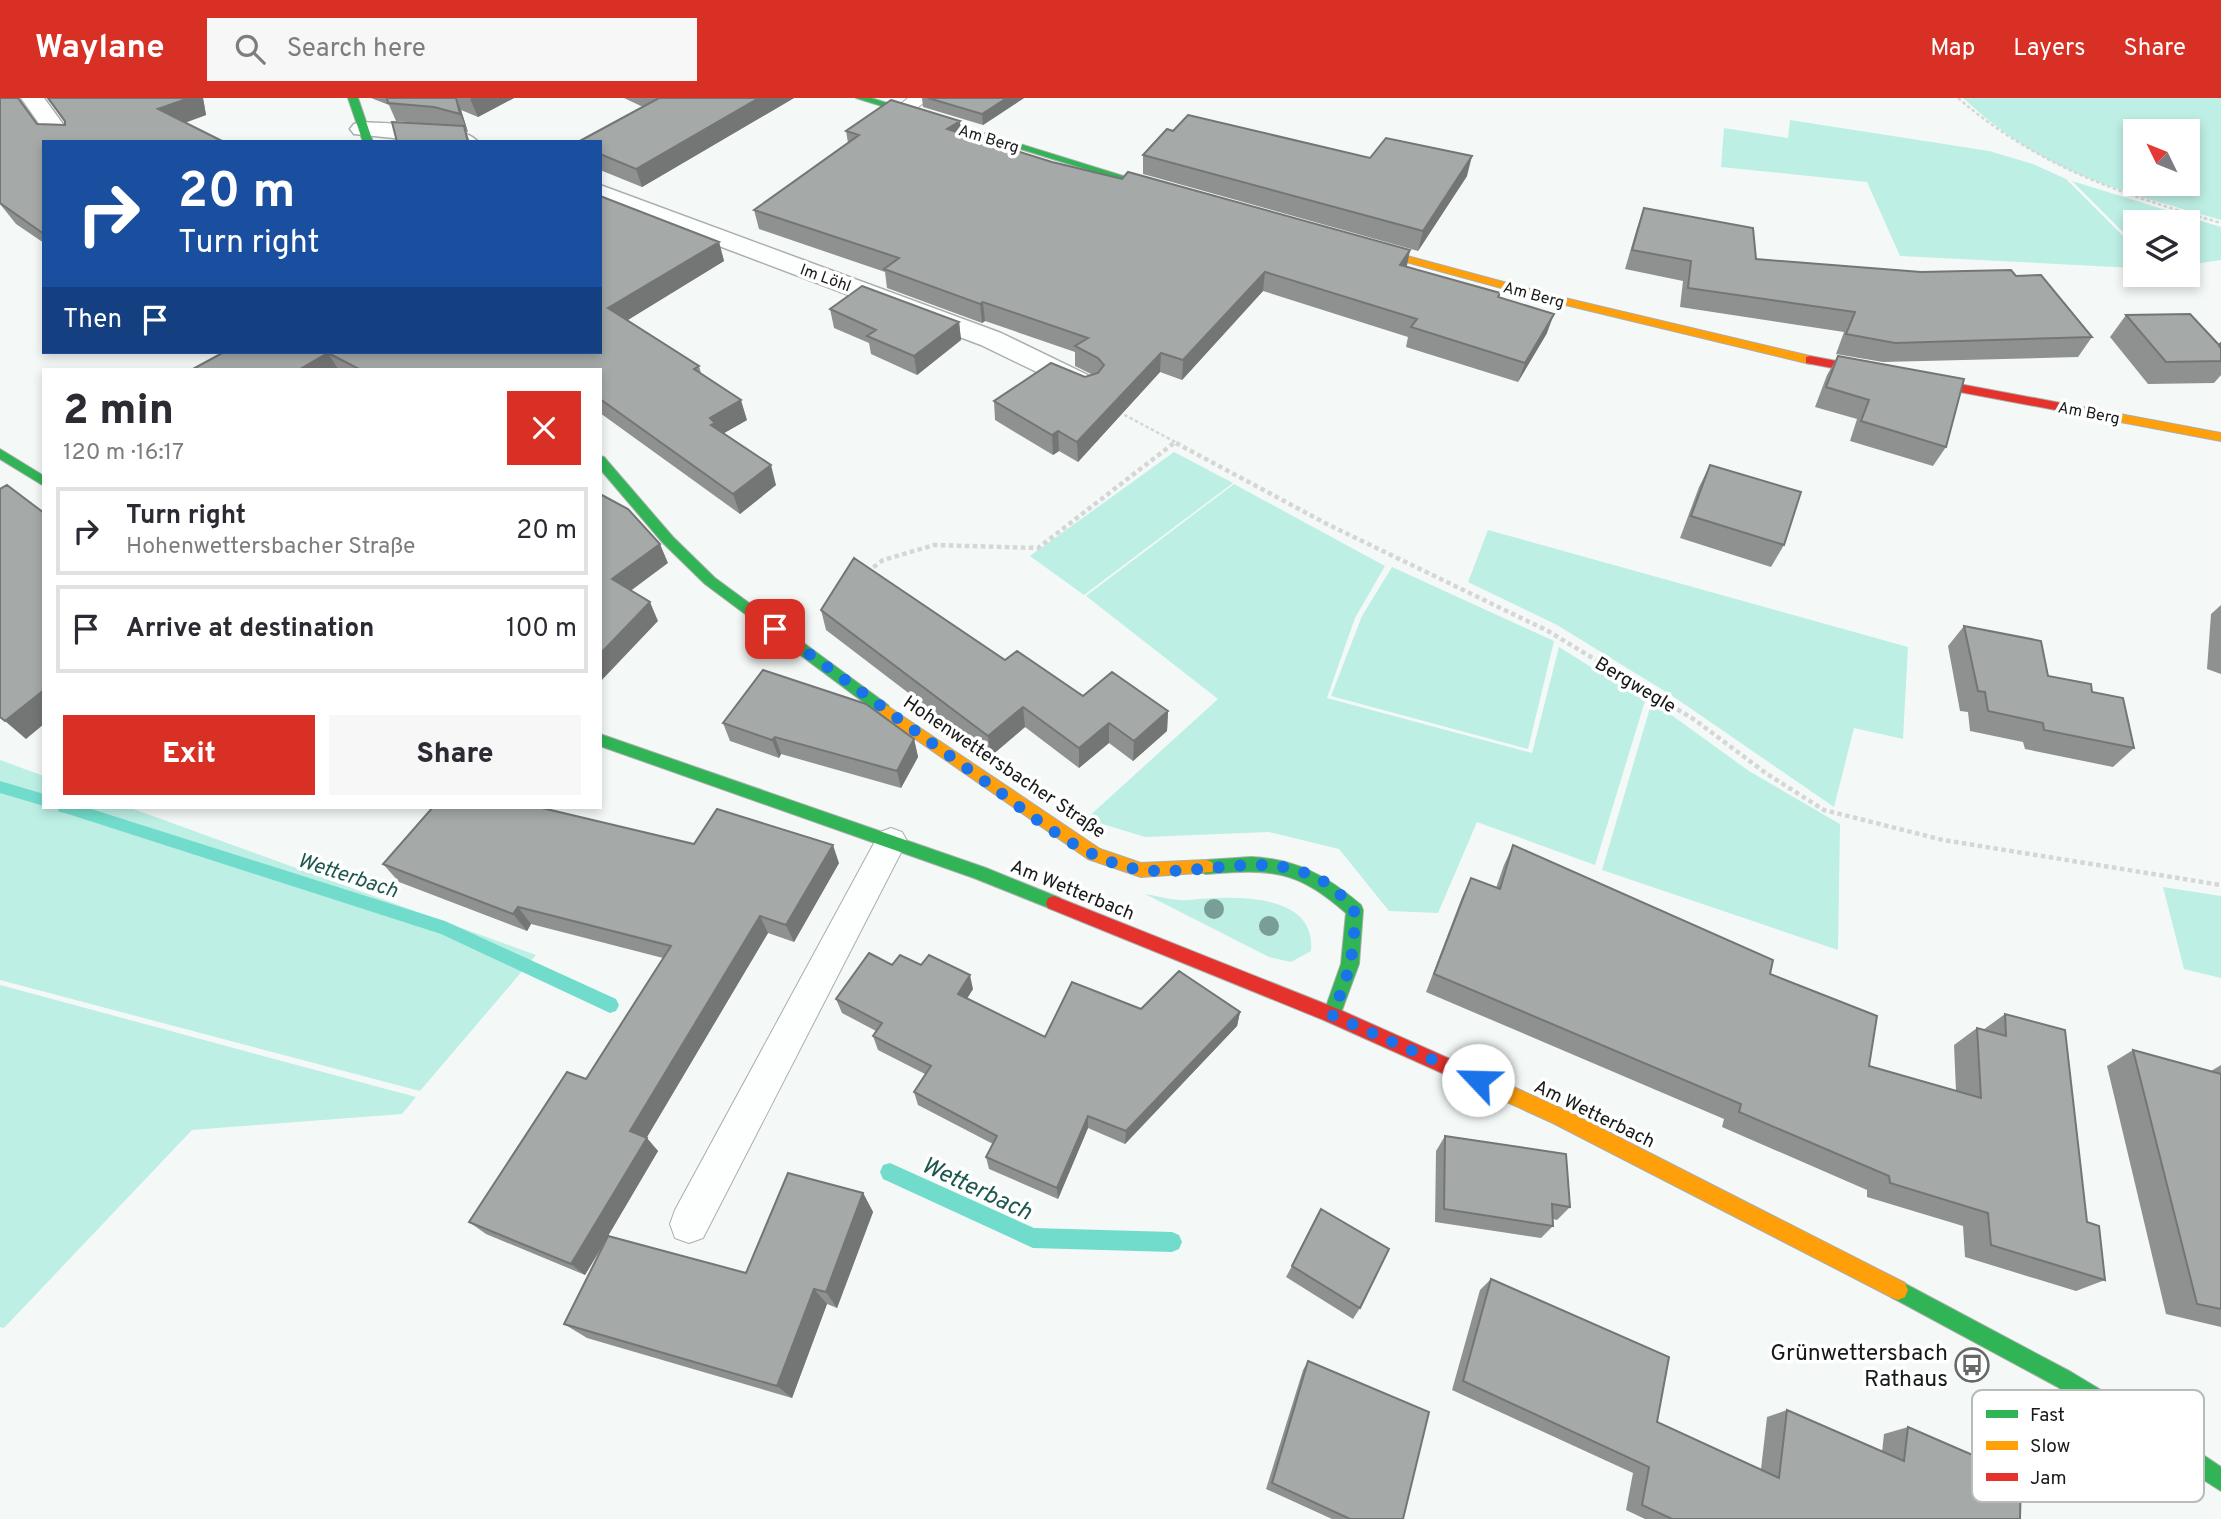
<!DOCTYPE html>
<html lang="en">
<head>
<meta charset="utf-8">
<style>
  body { margin:0; font-family:Overpass,sans-serif; background:#f7f7f7; color:#2b2b33; height:100vh; display:flex; flex-direction:column; font-size:26px; white-space:nowrap }
  * { box-sizing:border-box; margin:0 }
  p { font-size:23px; color:#7c7c81 }
  .icon { flex:none; width:38px; height:38px; fill:none; stroke:currentColor; stroke-width:2; stroke-linecap:round; stroke-linejoin:round }
  .map { position:relative; flex:1; overflow:hidden }
  .details { position:absolute; left:42px; top:270px; width:560px; height:441px; display:flex; flex-direction:column; background:#fff; border-radius:0px; box-shadow:0 4px 10px #0003 }
  .details>* { flex:none }
  .hud { position:absolute; left:42px; top:42px; width:560px; height:214px; border-radius:0px; box-shadow:0 4px 10px #0003; background:#1a4fa0; color:#fff; overflow:hidden }
  .needle { width:46px; rotate:313deg }
  .buttons { position:absolute; left:2123px; top:21px; display:grid; gap:14px }
  .buttons a { display:grid; place-items:center; width:77px; height:77px; border-radius:0px; background:#fff; box-shadow:0 4px 10px #0003; font-size:35px }
  .pin { position:absolute; display:grid; place-items:center; width:60px; height:60px; color:#fff; margin:-30px; border-radius:14px; box-shadow:0 4px 10px #0006 }
  .me { position:absolute; width:77px; margin:-38px; rotate:294deg; stroke-linejoin:round; filter:drop-shadow(0 0 5px #0008) }
  .turn { display:flex; align-items:center; gap:24px; height:147px; padding:0 21px; font-size:32px }
  .turn .icon { width:91px; height:91px; stroke-width:2.5 }
  .turn b { display:block; font-size:49px; line-height:60px }
  .then { display:flex; align-items:center; height:66px; padding:0 21px; background:#0003; gap:14px; font-size:26px }
  .round { display:grid; place-items:center; flex:none; width:74px; height:74px; border-radius:0px; background:#f7f7f7 }
  .headline { display:flex; align-items:center; justify-content:space-between; height:119px; padding:0 21px }
  h1 { font-size:42px; font-weight:800; line-height:52px }
  .cta { display:flex; gap:14px; margin-top:auto; padding:14px 21px }
  .cta a { flex:1; height:80px; border-radius:0px; background:#d93025; color:#fff; font-size:28px; font-weight:800; line-height:80px; text-align:center }
  .cta a+a { background:#f7f7f7; color:#2b2b33 }
  ul { padding:0; list-style:none }
  li { display:flex; align-items:center; gap:21px; height:88px; margin:0 14px 10px; padding:0 7px; border:4px solid #e1e1e2; border-radius:0px }
  li div { flex:1 }
  li b { display:block; font-size:26px }
  li em { font-style:normal }
  header { display:flex; align-items:center; gap:42px; box-sizing:border-box; height:98px; padding:0 35px; background:#d93025; color:#fff }
  header strong { font-size:33px }
  nav { display:flex; gap:38px; margin-inline-start:auto; font-size:24px }
  .search { width:490px; height:63px; background:#f7f7f7; display:flex; align-items:center; gap:18px; box-sizing:border-box; padding:0 24px; border-radius:0px; color:#7c7c81; font-size:26px }
  .map>svg:first-child { display:block }
  .green { fill:#bdefe5; fill-rule:evenodd }
  .lines { fill:none; stroke-linecap:round; stroke-linejoin:round }
  .stream { fill:#72dccc; fill-rule:evenodd }
  .lane-casing { stroke:#aaaead; stroke-width:2 }
  .street-casing { stroke:#aaaead; stroke-width:3 }
  .fast-casing { stroke:#aaaead; stroke-width:2 }
  .slow-casing { stroke:#aaaead; stroke-width:2 }
  .jam-casing { stroke:#aaaead; stroke-width:2 }
  .path-far1 { stroke:#d5d6d6; stroke-width:2.5; stroke-dasharray:3.5 2.5; stroke-linecap:butt }
  .path { stroke:#d5d6d6; stroke-width:4.5; stroke-dasharray:4.5 3.5; stroke-linecap:butt }
  .lane { fill:#fdfefe; fill-rule:evenodd }
  .street { fill:#fdfefe; fill-rule:evenodd }
  .fast { fill:#30b455; fill-rule:evenodd }
  .slow { fill:#ff9f0a; fill-rule:evenodd }
  .jam { fill:#e5322d; fill-rule:evenodd }
  .tree { fill:#799d97 }
  .wall { fill:#8e9190 }
  .shaded-wall { fill:#747676 }
  .building { fill:#a5a9a8; stroke:#747676; stroke-width:2 }
  .route { stroke:#1a73e8; stroke-width:12; stroke-dasharray:0 21.6 }
  .labels { text-anchor:middle; stroke-width:7; stroke-linejoin:round; paint-order:stroke }
  .far-street-label { font-size:16px; fill:#171a19; stroke:#fff }
  .street-label { font-size:19px; fill:#171a19; stroke:#fff }
  .water-label { font-size:21px; font-style:italic; fill:#1d584e; stroke:#fff }
  .near-poi-label { font-size:23px; fill:#171a19; stroke:#fff; text-anchor:end }
  .near-water-label { font-size:24px; font-style:italic; fill:#1d584e; stroke:#fff }
  .key { fill:#fff; stroke:#b9baba; stroke-width:2 }
  .key-label { font-size:19px; fill:#171a19 }
</style>
</head>
<body>
<header>
<strong>Waylane</strong>
<div class="search"><svg class="icon" aria-label="search" viewBox="0 0 24 24"><circle cx="10" cy="10" r="6"/><path d="M15 15l6 6"/></svg>Search here</div>
<nav><a>Map</a><a>Layers</a><a>Share</a></nav>
</header>
<div class="map">
<svg width="2221" height="1421" viewBox="0 0 2221 1421">
  <rect width="100%" height="100%" fill="#f4f9f8"/>
  <path class="green" d="M1963,0H2221V122C2119,93 2043,75 1963,0ZM2135,33H2188V86H2135Z
    M1790,22L1989,53L2033,66L2066,81L2135,150V170L1900,158L1867,84L1721,69L1724,30L1788,40Z
    M2072,83L2221,129V162L2188,167V124H2135V146Z
    M1174,354L1233,385L1084,497L1030,458Z
    M1234,386L1385,468L1355,520L1327,600L1532,655L1559,549L1645,603L1595,767L1477,724L1438,815L1389,813L1339,751L1269,734L1145,739L1086,721L1218,601L1086,498Z
    M1488,432L1908,549L1903,641L1854,630L1834,709L1671,597L1557,527L1468,484Z
    M1392,469L1554,543L1528,651L1331,598L1362,518Z
    M1652,603L1749,673L1840,726L1838,852L1602,772Z
    M0,662L44,678V709H128L536,857L420,993L0,882Z
    M2163,789L2221,798V880L2184,871Z
    M1145,796C1158,798 1174,803 1188,802C1227,798 1317,792 1311,853L1291,864L1269,859Z
    M0,887L416,999L402,1016L192,1032L4,1230L0,1229Z"/>
  <g class="lines">
    <path class="stream" d="M0,683L44,696V708L0,695Z
      M57,709H85L445,823L616,901L619,907L616,913L610,915L441,836L65,715L59,714Z
      M890,1065L1034,1130L1172,1134L1179,1137L1182,1144L1179,1151L1172,1154L1033,1150L883,1081L880,1074L883,1067Z"/>
    <defs>
      <path id="lane" d="M908,0H930L908,17H894L892,13Z
        M891,730L902,734L907,743L703,1140L689,1145L675,1140L670,1126L675,1112L880,734Z"/>
      <path id="street" d="M21,0H44L76,44H52Z
        M362,24C386,26 465,25 478,44H433L354,36L350,31L354,26Z
        M600,87L1001,235L1096,281L1101,287L1096,293L1086,296L1076,293L981,247L600,103Z"/>
      <path id="fast" d="M348,0H358L373,44H363Z
        M856,0H871L1178,95L1169,97Z
        M0,351L44,378V388L0,361Z
        M600,358L604,359L673,439L715,480L888,607L890,611L888,615H878L705,486L663,445L600,371Z
        M600,636L986,770L1060,800L1062,805L1060,810L1054,812L974,780L600,648Z
        M1251,759C1296,761 1327,778 1361,807L1363,812L1359,866L1338,923L1332,925L1326,923L1323,917L1341,866L1346,815C1296,771 1271,771 1206,776L1200,774L1198,769L1200,764L1206,762Z
        M1898,1182L2071,1274L2151,1322L2221,1369V1393L2056,1288L1891,1199L1888,1192L1891,1185Z"/>
      <path id="slow" d="M1359,145L1552,197L1810,258L1816,262L1810,266L1545,202L1355,150V146Z
        M2061,305L2221,335V343L2057,312L2055,309Z
        M883,605L1100,751L1141,765L1206,762L1212,764L1214,769L1212,774L1141,779L1088,761L878,615L876,611Z
        M1462,966L1567,1013L1905,1185L1908,1192L1905,1199L1898,1202L1891,1199L1553,1025L1456,981L1453,975L1456,969Z"/>
      <path id="jam" d="M1810,258L2061,305L2067,309L2061,313L1806,265V259Z
        M1054,798L1338,911L1468,969L1471,975L1468,981L1462,984L1326,923L1048,810L1046,805L1048,800Z"/>
    </defs>
    <use href="#lane" class="lane-casing"/>
    <use href="#street" class="street-casing"/>
    <use href="#fast" class="fast-casing"/>
    <use href="#slow" class="slow-casing"/>
    <use href="#jam" class="jam-casing"/>
    <path class="path-far1" d="M1958,0C2038,69 2121,96 2221,125
      M1119,314L1179,346"/>
    <path class="path" d="M1176,345L1327,426L1548,533L1695,622L1767,676L1824,712L1943,742L2221,787
      M867,474L883,462L934,447L1038,450L1174,345"/>
    <use href="#lane" class="lane"/>
    <use href="#street" class="street"/>
    <use href="#fast" class="fast"/>
    <use href="#slow" class="slow"/>
    <use href="#jam" class="jam"/>
  </g>
  <g class="tree">
    <circle cx="1214" cy="811" r="10"/>
    <circle cx="1269" cy="828" r="10"/>
  </g>
  <path class="wall" d="M47,0H203L206,17L185,25L44,44V145L16,126L0,106L37,26L65,27V25Z
    M371,0H514L478,19L461,12L468,34H466L470,44L429,26L396,23L389,7Z
    M624,0H794L642,89L600,72V44L643,9Z
    M922,0H1024L983,27L923,9Z
    M846,33L961,35L1052,64L1410,152L1407,168L1499,200L1547,235L1518,284L1406,249L1408,239L1263,193L1182,282L1160,274L1078,364L1059,353L1053,357L995,322L994,303L1093,277L1075,268V254L985,223L982,225L887,190L885,174L759,131L754,112L848,45Z
    M1173,33L1370,60L1467,78L1418,153L1143,76V57Z
    M600,98L719,144L724,163L627,222L699,268L701,275L747,322L724,335L776,387L740,416L600,315V271H193L220,256L215,254H600Z
    M1644,110L1756,161L1921,174L2016,178L2092,239L2078,259L1883,264L1836,256L1844,234L1680,209L1683,183L1625,171L1637,130Z
    M830,211L959,224L961,242L917,277L871,256L869,245L834,230Z
    M2126,217L2219,247L2221,245V277L2214,285L2148,286L2110,239Z
    M1838,258L1946,349L1933,368L1850,343L1857,321L1815,309L1827,277Z
    M1710,367L1784,447L1771,469L1680,440L1699,389Z
    M2221,507V576L2207,571L2211,516Z
    M821,512L1005,562L1083,598L1168,613L1167,633L1133,663L1109,645L1079,670L1025,629L991,658L826,532Z
    M1964,528L2048,578L2092,594L2134,650L2113,669L2025,651L2023,644L1970,633L1968,614L1960,613L1948,548Z
    M723,625L914,641L918,659L901,690L781,656L779,660L730,643Z
    M542,710L694,746L839,765L794,844L768,835L646,1040L658,1053L608,1138L746,1175L863,1095L873,1114L837,1210L827,1206L792,1300L587,1240L564,1226L605,1144L585,1177L486,1136L469,1124L586,981L663,860L531,826L527,833L399,784L383,766Z
    M1513,747L1770,876L1869,968L1956,993L1954,947L1977,930L1983,932L2005,916L2087,1124L2105,1182L2076,1193L1965,1159L1963,1128L1867,1099V1092L1722,1029L1724,1021L1426,894L1462,799L1471,780L1496,790L1504,767Z
    M892,867L973,891L967,900L1045,939L1141,911L1240,914L1237,928L1125,1046L1088,1030L1058,1101L989,1071L986,1059L993,1046L918,1007L914,994L925,976L878,952L873,938L876,933L842,915L836,901Z
    M2133,952L2211,973L2221,967V1229L2166,1216L2107,968Z
    M1445,1038L1570,1109L1557,1122L1553,1121V1128L1541,1140L1435,1124L1436,1053Z
    M1292,1168L1360,1210L1353,1221L1286,1179Z
    M1491,1181L1657,1324L1761,1371L1767,1319L1787,1312L1882,1354L1884,1336L1908,1329L2020,1421H1645L1626,1412L1633,1375L1452,1292L1480,1192Z
    M1308,1263L1403,1421H1332L1266,1391L1303,1272Z"/>
  <path class="shaded-wall" d="M189,0H203L206,17L169,30L158,11Z
    M456,0L461,12L468,34L460,16Z
    M472,0H514L478,19L470,1Z
    M759,0H794L642,89L636,71Z
    M1007,0H1024L983,27L982,16Z
    M960,23L961,41L947,31Z
    M1472,58L1467,78L1418,153L1423,133Z
    M719,144L724,163L615,230L608,210Z
    M1410,152L1406,171L1400,167Z
    M1265,174L1263,193L1182,282L1183,262Z
    M983,204L985,223L982,225L980,206Z
    M1554,216L1547,235L1518,284L1525,265Z
    M959,224L961,242L917,277L914,258Z
    M328,255L338,271H300Z
    M1161,255L1160,274L1078,364L1077,344Z
    M741,302L747,322L719,338L712,327L710,320Z
    M1058,333L1059,353L1053,357L1052,337Z
    M771,367L776,387L740,416L733,396Z
    M660,446L668,465L621,500L612,481Z
    M650,504L658,523L600,584V556Z
    M44,592V626L26,641L5,623Z
    M1023,609L1025,629L991,658L988,638Z
    M1168,613L1167,633L1133,663L1134,643Z
    M1109,625V645L1079,670V650Z
    M775,639L781,656L779,660L772,642Z
    M914,641L918,659L901,690L897,673Z
    M833,747L839,765L794,844L786,827Z
    M518,809L531,826L527,833L513,816Z
    M760,818L768,835L643,1046L647,1040L658,1053L585,1177L571,1166L630,1033Z
    M970,877L973,891L961,910L958,896Z
    M1240,914L1237,928L1125,1046L1126,1033Z
    M1088,1018V1030L1058,1101L1057,1090Z
    M863,1095L873,1114L837,1210L826,1194Z
    M814,1191L827,1206L792,1300L777,1288Z"/>
  <path class="building" d="M0,0H18L37,26L65,27V23L48,0H189L158,11L224,44H44V136L0,105Z
    M387,0H456L460,16L434,9L388,5Z
    M659,0H759L636,71L600,56V44H578Z
    M928,0H1007L982,16Z
    M891,2L960,23L947,31L1052,64L1122,81L1128,74L1410,152L1400,167L1500,195L1498,199L1554,216L1525,265L1411,229L1417,221L1265,174L1183,262L1161,255L1077,344L1058,333L1052,337L994,303L1051,265L1085,279L1098,275L1104,267L1098,260L1075,248L1088,240L983,204L980,206L884,171L899,160L754,112L859,37L846,33Z
    M1188,17L1370,60L1386,40L1472,58L1423,133L1143,57L1167,31L1173,33Z
    M392,24L464,28L468,44H397Z
    M600,98L719,144L608,210L699,268L694,271L741,302L710,320L715,325L711,327L771,367L733,396L600,301V271H359L328,255L300,271H193L224,254H600Z
    M1644,110L1753,130L1756,161L1921,174L2011,172L2016,178L2041,177L2092,239L1895,245L1846,236L1855,214L1688,190L1691,163L1632,152Z
    M862,188L959,224L914,258L867,238L876,232L830,211Z
    M2190,216L2219,247L2221,245V249H2220L2221,250V263L2166,264L2126,217Z
    M1838,258L1964,281L1946,349L1861,323L1869,302L1826,289Z
    M1710,367L1801,394L1784,447L1691,418Z
    M7,387L44,415V592L5,623L0,619V391Z
    M600,396L628,411L660,446L612,481L650,504L600,556Z
    M854,460L1005,562L1017,553L1083,598L1112,574L1168,613L1134,643L1109,625L1079,650L1023,609L988,638L821,512Z
    M1964,528L2041,543L2048,578L2091,586L2092,594L2123,600L2134,650L2044,632L2043,625L1988,613L1985,594L1978,593Z
    M763,572L866,606L914,641L897,673L775,639L772,642L723,625Z
    M433,709H538L694,746L717,711L833,747L786,827L760,818L630,1033L647,1040L571,1166L469,1124L567,974L586,981L671,848L518,809L513,816L383,766Z
    M1513,747L1773,862L1770,876L1877,918L1869,968L1981,1000L1977,930L2006,938L2005,916L2065,932L2087,1124L2099,1128L2105,1182L1991,1147L1988,1115L1890,1085L1889,1078L1739,1014L1741,1006L1434,876L1471,780L1500,791Z
    M869,855L892,867L900,857L921,867L929,857L970,877L958,896L1045,939L1072,884L1141,911L1179,873L1240,914L1126,1033L1088,1018L1057,1090L986,1059L997,1038L914,994L931,968L873,938L882,925L836,901Z
    M2133,952L2221,976V1211L2197,1206Z
    M1445,1038L1566,1056L1570,1109L1552,1106L1553,1128L1444,1111Z
    M788,1075L863,1095L826,1194L814,1191L777,1288L564,1226L608,1138L746,1175Z
    M1321,1111L1389,1151L1360,1210L1292,1168Z
    M1491,1181L1669,1259L1657,1324L1779,1380L1787,1312L1904,1363L1908,1329L2021,1378L2020,1421H1672L1642,1407L1649,1369L1463,1283Z
    M1308,1263L1429,1314L1403,1421H1350L1272,1385Z"/>
  <g class="lines">
    <path class="route" d="M775,531C845,582 915,633 986,684C1025,712 1065,747 1111,764C1183,792 1258,742 1328,786C1338,792 1346,804 1354,812C1356,854 1348,879 1332,917L1478,982"/>
  </g>
  <defs>
    <symbol id="bus-ring" viewBox="-11 -11 22 22"><circle r="9.5" fill="#fff" stroke="#646867" stroke-width="1.5"/><path d="M-5-6H5V4H4V6H2V4H-2V6H-4V4H-5ZM-3.5-4V0h7V-4ZM-3.5 1.2v1.5H-2V1.2ZM2 1.2v1.5H3.5V1.2Z" fill="#646867"/></symbol>
  </defs>
  <g fill-rule="evenodd">
    <use href="#bus-ring" x="1953" y="1248" width="38" height="38"/>
  </g>
  <g class="labels">
    <g class="far-street-label">
      <text transform="translate(989 40) rotate(17)" y="6">Am Berg</text>
      <text transform="translate(826 179) rotate(20)" y="6">Im Löhl</text>
      <text transform="translate(1534 196) rotate(15)" y="6">Am Berg</text>
      <text transform="translate(2089 314) rotate(11)" y="6">Am Berg</text>
    </g>
    <g class="street-label">
      <text transform="translate(1636 586) rotate(31)" y="7">Bergwegle</text>
      <text transform="translate(1005 668) rotate(34)" y="7">Hohenwettersbacher Straße</text>
      <text transform="translate(1073 791) rotate(22)" y="7">Am Wetterbach</text>
      <text transform="translate(1595 1015) rotate(26)" y="7">Am Wetterbach</text>
    </g>
    <g class="water-label">
      <text transform="translate(348 777) rotate(18)" y="7">Wetterbach</text>
    </g>
    <g class="near-poi-label">
      <text x="1948" y="1262">Grünwettersbach<tspan x="1948" dy="26">Rathaus</tspan></text>
    </g>
    <g class="near-water-label">
      <text transform="translate(977 1090) rotate(25)" y="8">Wetterbach</text>
    </g>
  </g>
  <rect x="1972" y="1292" width="232" height="112" rx="10" class="key"/>
  <rect x="1986" y="1312" width="32" height="8" fill="#30b455"/>
  <rect x="1986" y="1343" width="32" height="9" fill="#ff9f0a"/>
  <rect x="1986" y="1375" width="32" height="8" fill="#e5322d"/>
  <g class="key-label">
    <text x="2030" y="1323">Fast</text>
    <text x="2030" y="1354">Slow</text>
    <text x="2030" y="1386">Jam</text>
  </g>
</svg>
<div class="buttons">
<a><svg class="needle" viewBox="-14 -14 28 28"><path d="M0-13l5 13h-10z" fill="#e53935"/><path d="M0 13l5-13h-10z" fill="#7c7c81"/></svg></a>
<a><svg class="icon" aria-label="layers" viewBox="0 0 24 24"><path d="M12 4l9 5-9 5-9-5zM3 14l9 5 9-5"/></svg></a>
</div>
<div class="pin" style="left:775px;top:531px;background:#d93025"><svg class="icon" aria-label="arrive" viewBox="0 0 24 24"><path d="M6 21V4h12l-3 4 3 4H6"/></svg></div>
<svg class="me" style="left:1478px;top:982px" viewBox="-20 -20 40 40"><circle r="19" fill="#fff"/><path d="M0-13L10 11 0 6-10 11z" fill="#1a73e8"/></svg>
<div class="hud">
<div class="turn"><svg class="icon" aria-label="right" viewBox="0 0 24 24"><path d="M7 20v-9h11M14 6l5 5-5 5"/></svg><div><b>20 m</b>Turn right</div></div>
<div class="then">Then<svg class="icon" aria-label="arrive" viewBox="0 0 24 24"><path d="M6 21V4h12l-3 4 3 4H6"/></svg></div>
</div>
<section class="details">
<div class="headline"><div><h1>2 min</h1><p>120 m · 16:17</p></div><a class="round" style="background:#d93025;color:#fff"><svg class="icon" aria-label="close" viewBox="0 0 24 24"><path d="M6 6l12 12M18 6L6 18"/></svg></a></div>
<ul>
<li><svg class="icon" aria-label="right" viewBox="0 0 24 24"><path d="M7 20v-9h11M14 6l5 5-5 5"/></svg><div><b>Turn right</b><p>Hohenwettersbacher Straße</p></div><em>20 m</em></li>
<li><svg class="icon" aria-label="arrive" viewBox="0 0 24 24"><path d="M6 21V4h12l-3 4 3 4H6"/></svg><div><b>Arrive at destination</b></div><em>100 m</em></li>
</ul>
<div class="cta"><a>Exit</a><a>Share</a></div>
</section>
</div>
</body>
</html>
